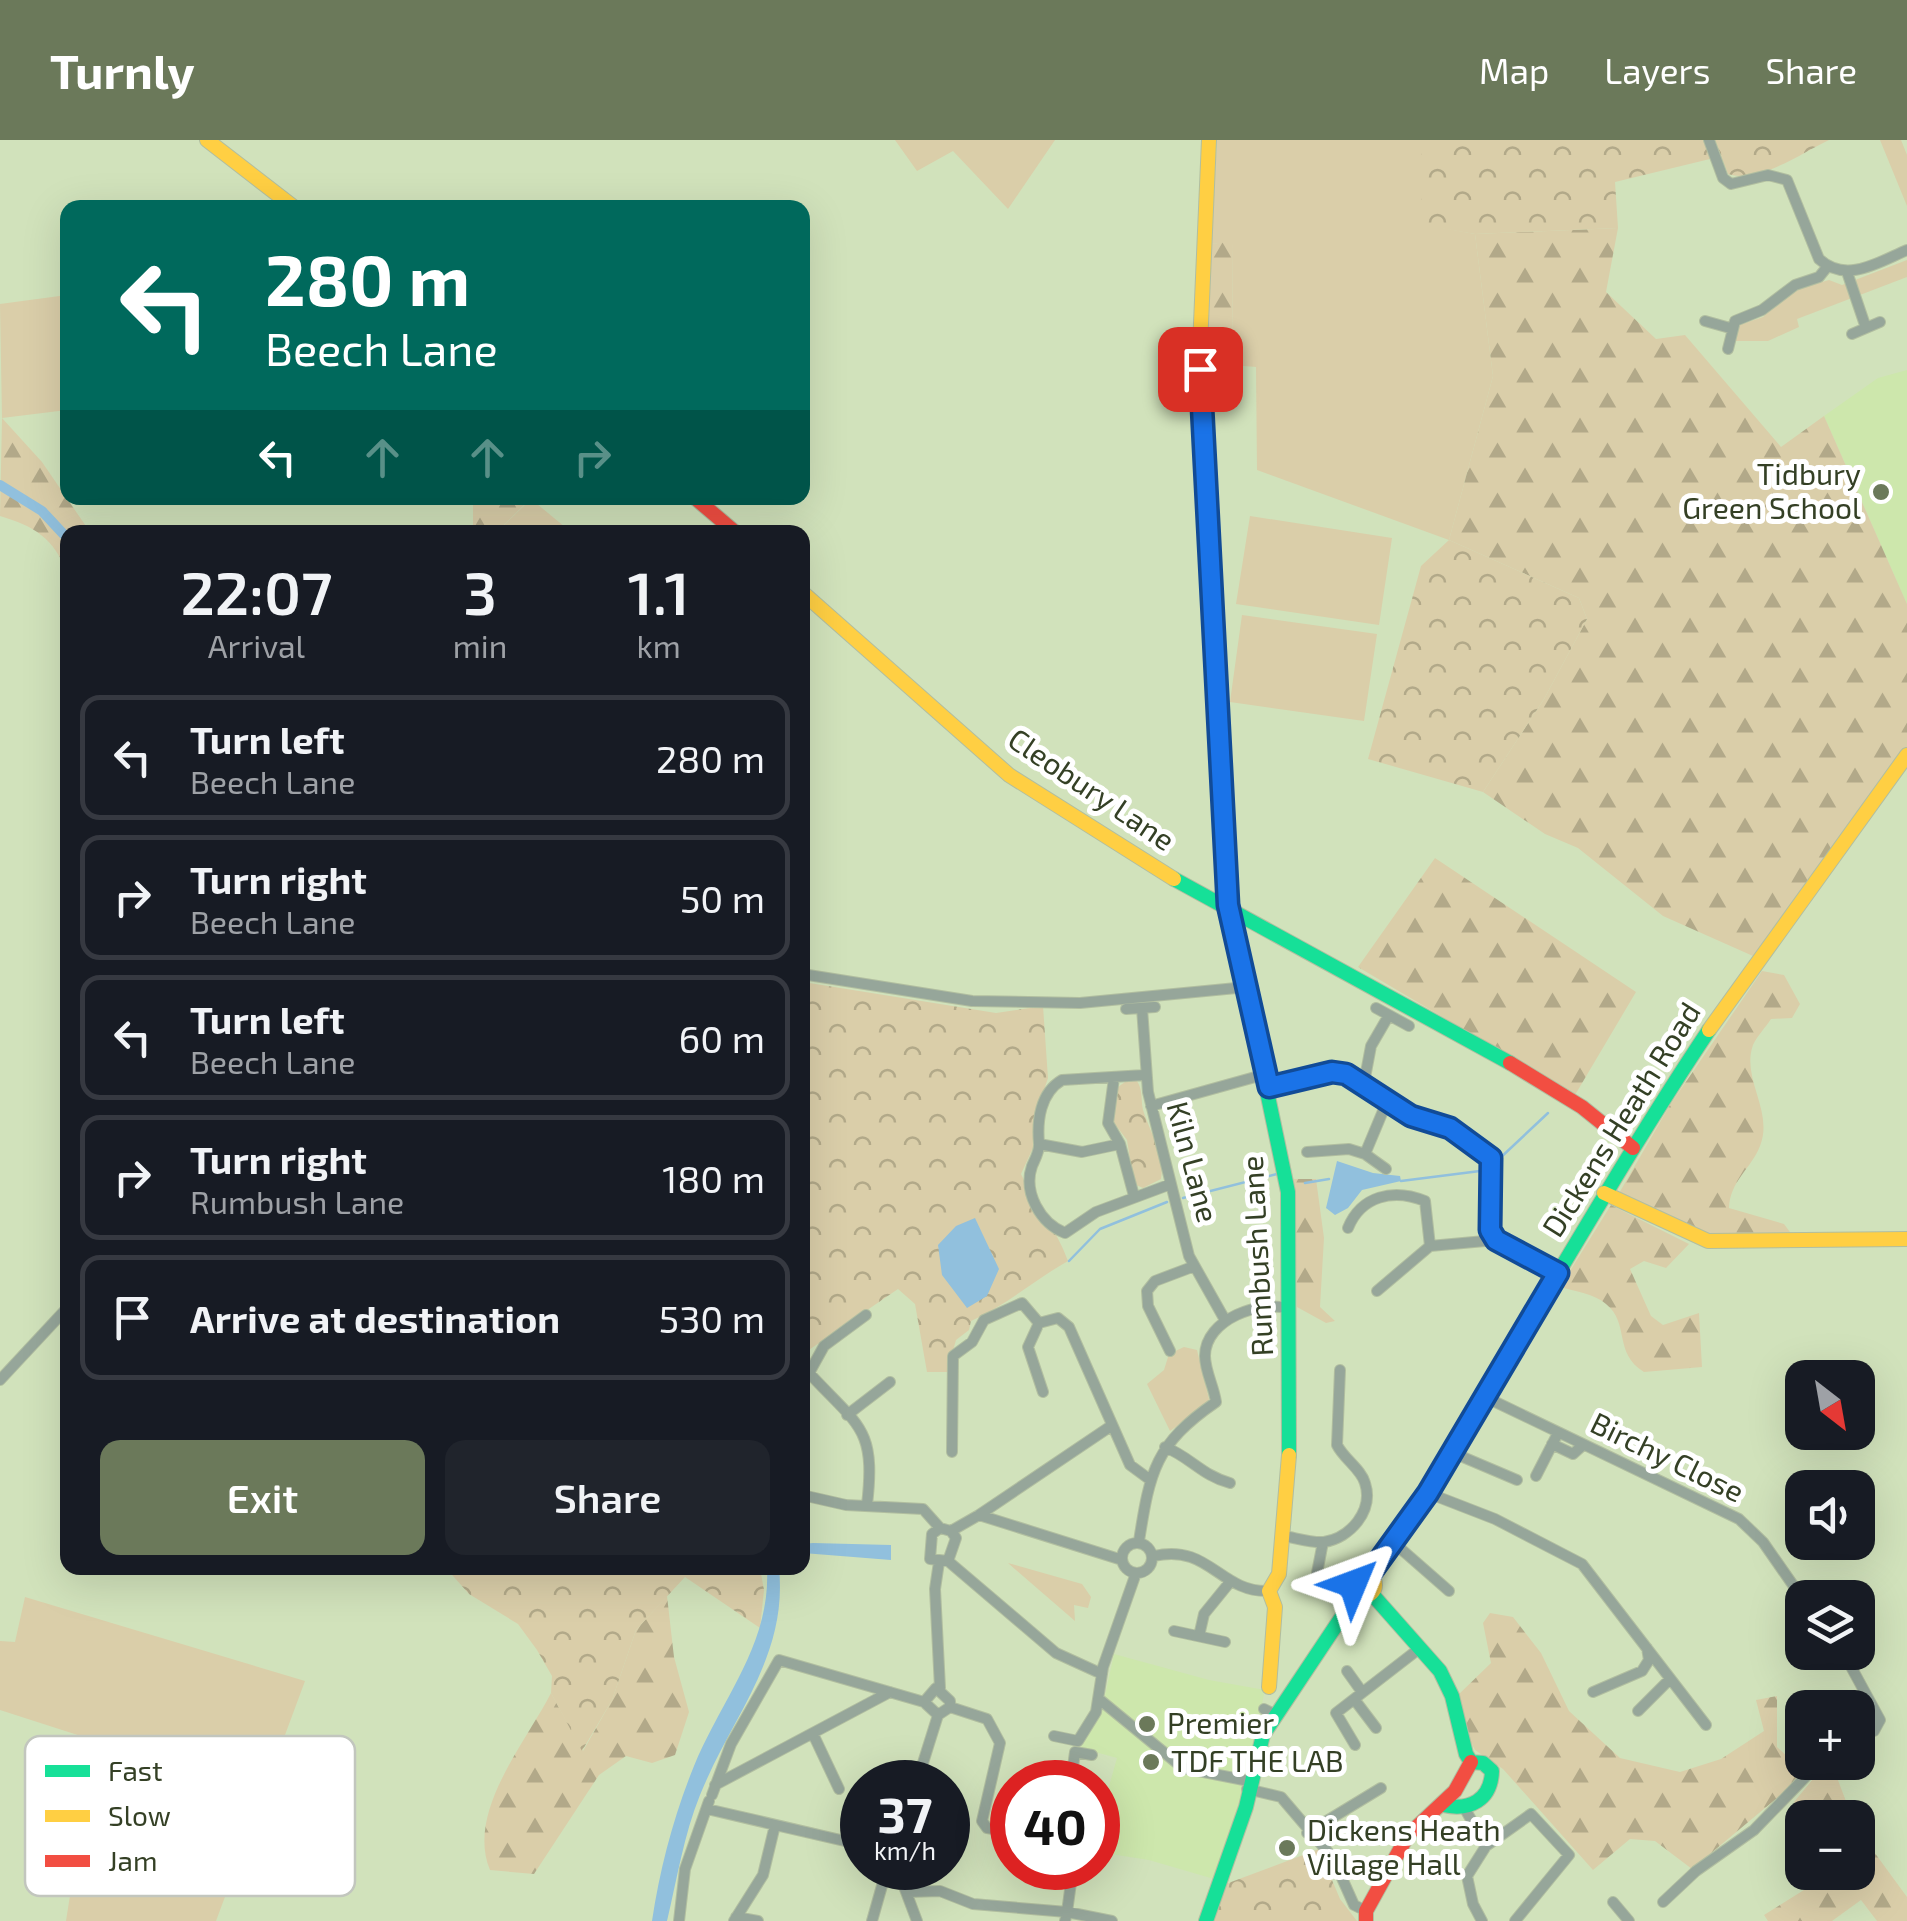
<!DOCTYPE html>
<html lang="en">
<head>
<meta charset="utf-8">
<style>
  body { margin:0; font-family:"Exo 2",sans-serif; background:#20242c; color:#f1f3f6; height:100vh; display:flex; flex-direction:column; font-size:38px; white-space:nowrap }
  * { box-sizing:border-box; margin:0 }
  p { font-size:32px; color:#9ea1a6 }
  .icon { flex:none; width:55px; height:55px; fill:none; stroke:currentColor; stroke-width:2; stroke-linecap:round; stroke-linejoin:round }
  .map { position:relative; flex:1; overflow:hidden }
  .side { position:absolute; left:60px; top:385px; width:750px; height:1050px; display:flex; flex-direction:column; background:#171b24; border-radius:20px; box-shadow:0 10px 40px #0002 }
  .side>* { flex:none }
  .hud { position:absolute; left:60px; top:60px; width:750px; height:305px; border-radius:20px; box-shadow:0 10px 40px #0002; background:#00695c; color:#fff; overflow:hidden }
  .needle { width:65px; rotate:149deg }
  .tools { position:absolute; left:1785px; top:1220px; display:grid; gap:20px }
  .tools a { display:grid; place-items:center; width:90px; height:90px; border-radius:20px; background:#171b24; box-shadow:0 10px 40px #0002; font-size:50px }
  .speed { position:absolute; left:840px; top:1620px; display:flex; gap:20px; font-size:50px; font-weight:700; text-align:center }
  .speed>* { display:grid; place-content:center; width:130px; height:130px; border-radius:50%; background:#171b24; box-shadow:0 10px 40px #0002; line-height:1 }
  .speed small { font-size:25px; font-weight:400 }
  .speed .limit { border:15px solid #d22; background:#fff; color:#111 }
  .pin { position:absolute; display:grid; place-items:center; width:85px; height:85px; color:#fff; margin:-42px; border-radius:20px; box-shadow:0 5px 15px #0006 }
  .me { position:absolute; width:110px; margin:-55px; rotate:46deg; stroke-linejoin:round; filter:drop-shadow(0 0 8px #0008) }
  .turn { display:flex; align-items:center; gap:35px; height:210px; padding:0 40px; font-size:45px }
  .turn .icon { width:130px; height:130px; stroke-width:2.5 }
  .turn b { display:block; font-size:70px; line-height:85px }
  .lanes { display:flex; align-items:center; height:95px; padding:0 40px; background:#0003; justify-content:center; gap:50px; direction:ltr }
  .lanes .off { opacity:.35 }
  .eta { display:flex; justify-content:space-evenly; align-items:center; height:170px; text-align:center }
  .eta b { font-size:60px; font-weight:600; line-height:70px }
  .cta { display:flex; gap:20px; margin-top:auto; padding:20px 40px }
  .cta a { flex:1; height:115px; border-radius:20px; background:#6b795a; color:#fff; font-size:40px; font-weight:600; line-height:115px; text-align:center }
  .cta a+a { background:#20242c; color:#f1f3f6 }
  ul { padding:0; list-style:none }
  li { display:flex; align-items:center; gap:30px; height:125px; margin:0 20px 15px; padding:0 20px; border:5px solid #363941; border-radius:20px }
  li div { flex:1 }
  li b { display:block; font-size:38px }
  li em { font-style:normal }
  header { display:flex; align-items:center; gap:60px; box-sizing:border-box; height:140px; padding:0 50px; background:#6b795a; color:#fff }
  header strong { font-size:48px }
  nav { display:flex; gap:55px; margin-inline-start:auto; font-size:35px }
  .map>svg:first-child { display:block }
  .built { fill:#cde7ac }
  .green { fill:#dacea9 }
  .forest { fill:url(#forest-firs) }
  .park { fill:url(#park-crowns) }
  .water { fill:#91c0dd }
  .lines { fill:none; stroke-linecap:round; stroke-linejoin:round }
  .stream { stroke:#91c0dd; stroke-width:2.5 }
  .canal { stroke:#91c0dd; stroke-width:10 }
  .street-casing { stroke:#b1bea0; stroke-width:12 }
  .fast-casing { stroke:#b1bea0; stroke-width:16 }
  .slow-casing { stroke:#b1bea0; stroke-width:16 }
  .jam-casing { stroke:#b1bea0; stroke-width:16 }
  .street { stroke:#96a69a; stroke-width:10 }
  .fast { stroke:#16e098; stroke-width:14 }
  .slow { stroke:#ffcf43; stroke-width:14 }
  .jam { stroke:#f24e42; stroke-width:14 }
  .route-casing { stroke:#114b97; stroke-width:25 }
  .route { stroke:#1a73e8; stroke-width:18 }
  .poi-dot { fill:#6b795a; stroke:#fff; stroke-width:4 }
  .labels { text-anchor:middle; stroke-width:10; stroke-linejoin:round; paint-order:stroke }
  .poi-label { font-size:30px; fill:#344025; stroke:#fff; text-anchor:start }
  .street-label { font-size:30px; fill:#344025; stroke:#fff }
  .key { fill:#fff; stroke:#c2c6be; stroke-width:2.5 }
  .key-label { font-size:28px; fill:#344025 }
</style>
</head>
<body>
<header>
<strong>Turnly</strong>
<nav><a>Map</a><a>Layers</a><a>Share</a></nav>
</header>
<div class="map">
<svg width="1907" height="1781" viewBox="0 0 1907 1781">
  <defs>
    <pattern id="forest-firs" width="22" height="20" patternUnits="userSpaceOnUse" patternTransform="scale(2.5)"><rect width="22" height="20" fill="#dacea9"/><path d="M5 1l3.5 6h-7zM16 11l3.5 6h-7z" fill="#b2a989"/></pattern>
    <pattern id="park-crowns" width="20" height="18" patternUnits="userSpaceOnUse" patternTransform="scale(2.5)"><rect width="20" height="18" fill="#dacea9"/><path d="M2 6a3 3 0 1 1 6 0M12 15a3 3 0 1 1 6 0" fill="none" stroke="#b2a989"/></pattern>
  </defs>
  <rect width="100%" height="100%" fill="#d1e2bb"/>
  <path class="built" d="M1907,230V464L1824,276L1878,238Z
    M1114,1514L1209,1540L1265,1550L1243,1651L1214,1739L1149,1720L1098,1712V1685L1117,1618L1081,1608L1084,1592L1102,1569Z"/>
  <path class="green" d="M895,0H1055L1008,69L953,11L917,31Z
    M1217,0H1421V84L1475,94L1493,236L1449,400L1257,330L1256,227L1232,225L1233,102L1211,104Z
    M1880,0H1901L1907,15V66Z
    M1907,120V137L1797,179L1799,187L1768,201H1732L1733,187L1763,177L1788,152L1829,140L1842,145Z
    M67,155V270L2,278L0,164Z
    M531,359L571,392H497Z
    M1250,376L1392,398L1379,485L1236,464Z
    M1242,475L1377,494L1364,581L1230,562Z
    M1184,1207L1197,1210L1210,1263L1170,1291L1147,1244L1164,1230L1169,1214Z
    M1008,1423L1082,1444L1091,1457L1088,1468L1074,1465L1075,1481Z
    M25,1457L305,1541L216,1781H66L82,1679L123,1693L146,1617L0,1570V1501L15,1502Z"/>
  <path class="forest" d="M1618,88L1606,152L1656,199L1685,195L1781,307L1824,276L1907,464V612L1753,816L1663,776L1578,708L1545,694L1483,652L1544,559L1587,479L1579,458L1449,400L1493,236L1475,94Z
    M1233,101L1232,225L1206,228L1211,104Z
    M2,278L42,322L90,392H68L67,433C54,398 34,386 0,376Z
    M473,358H531L497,392H473Z
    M1435,718L1636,852L1575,955L1358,827Z
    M1762,831L1784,835L1800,864L1792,878L1771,879C1766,887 1757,896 1753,905C1741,939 1774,971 1760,1006C1751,1029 1730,1041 1729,1068L1784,1084L1793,1096L1704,1097L1618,1055L1670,965Z
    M1294,1039H1316L1324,1098L1320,1167L1335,1181L1326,1183L1297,1167Z
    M1611,1065L1689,1104L1666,1128L1644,1121L1630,1129L1651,1176L1663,1185L1699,1173L1702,1227L1644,1232C1613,1213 1630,1183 1606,1164C1595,1154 1574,1151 1560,1147Z
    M667,1456L674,1517L689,1572L675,1615L652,1623L626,1616L599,1635L534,1734L490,1730C466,1672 525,1604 551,1553L583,1611L612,1560L636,1490Z
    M1490,1473L1513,1477L1541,1513L1569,1571L1620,1618L1680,1632L1721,1619L1764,1591L1756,1560L1777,1556V1607L1803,1630L1783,1653L1692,1729L1655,1701L1630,1699L1593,1730L1503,1629L1475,1610L1461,1583L1456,1557L1491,1523L1483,1483Z
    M1833,1627L1852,1677H1804L1794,1662L1813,1639Z
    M1858,1690L1907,1757V1781H1877L1861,1760L1832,1781H1768L1764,1775L1831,1733L1858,1732Z"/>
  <path class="park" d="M1421,0H1705L1710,19L1615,42L1618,88L1475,94L1421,85Z
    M1715,0H1829C1802,13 1758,44 1728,34Z
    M1449,400L1579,458L1587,479L1544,559L1483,652L1368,619L1421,426Z
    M803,842L996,873L1043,866L1048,938L1033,983V1008L1021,1034C1035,1065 1056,1088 1068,1121C1034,1140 1007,1165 971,1181L969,1190L956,1200L947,1232H927L915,1164L898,1149L803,1214Z
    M1129,939L1137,941C1144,952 1140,962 1144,973C1152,997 1165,1014 1161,1039L1143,1048L1134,1044L1127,1000L1111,979L1118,947Z
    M446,1428H760L764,1450L760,1488L685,1437L636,1490L612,1560L582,1611L551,1553L552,1536L537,1510L518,1484L469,1454Z
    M1319,1709L1340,1759L1357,1781H1212L1223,1745Z"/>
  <path class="water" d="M1337,1021L1373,1033L1400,1036L1401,1041L1362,1050L1348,1068L1335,1075L1326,1068Z
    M975,1078L999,1129L987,1156L967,1168L942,1135L938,1105L956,1086Z
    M813,1403L891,1405V1420L803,1413V1404Z
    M767,1428H779C788,1517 732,1576 700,1655C684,1694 677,1739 667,1781H652C660,1728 674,1675 694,1626C722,1558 771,1504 767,1428Z"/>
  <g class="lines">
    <path class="stream" d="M1498,1020L1548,973
      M1401,1041L1480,1031
      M1305,1043L1329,1039
      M1183,1058L1277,1034
      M1069,1121L1100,1089L1167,1062"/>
    <path class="canal" d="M0,345L42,371L68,399"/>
    <defs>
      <path id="street" d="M1709,0L1723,38L1731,44L1768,35L1787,40L1819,119C1846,144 1879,122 1907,110
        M1847,132L1866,188
        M1705,181L1730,188
        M1852,194L1880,182
        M1728,209L1735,181L1762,170L1795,145L1819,137L1827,127
        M802,834L972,861L1080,863L1247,847
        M1142,868L1148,952L1189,1116L1225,1180
        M1376,868L1409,886
        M1126,869L1155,867
        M1145,935L1062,940C1040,953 1037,981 1039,1003C1040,1011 1035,1019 1032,1026C1023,1052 1040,1083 1065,1093L1096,1072L1171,1044
        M1114,938L1108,983L1120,1004L1134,1056
        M1364,943L1371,906L1389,875
        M1269,947C1356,919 1342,939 1410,975C1443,992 1459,989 1491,1018L1490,1091L1496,1100L1558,1133
        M1151,966L1266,934
        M1039,1004L1082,1012L1120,1004
        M1307,1012L1349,1009L1365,1014
        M1386,1029L1365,1014L1388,959
        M1348,1088C1361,1056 1393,1048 1425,1061L1430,1106L1377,1151
        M1430,1106L1496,1100
        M1039,1183L1028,1207L1043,1252
        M1170,1211L1148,1166L1147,1151L1155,1141L1192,1127
        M809,1233L824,1206L866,1175
        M802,1235L809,1233C859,1287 876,1287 867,1365
        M0,1240L68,1167
        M1483,1256L1739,1379L1763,1402L1802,1458
        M847,1275L890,1242
        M1552,1304L1573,1314L1583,1305
        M1165,1307C1190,1317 1203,1336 1230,1343
        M952,1312L953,1216L972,1202L984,1180L1022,1163L1039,1183L1058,1178L1069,1187L1130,1325L1149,1339
        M1451,1312L1517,1340
        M1536,1336L1558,1293
        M1428,1353L1495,1379L1582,1424L1706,1585
        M802,1355L846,1365L923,1369L940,1388
        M979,1375L1111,1286
        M951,1391L956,1398L948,1421L930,1419L932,1394L940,1388L951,1391L979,1375L1119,1419
        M1284,1396C1296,1398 1311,1403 1324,1402C1350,1398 1374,1371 1365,1343C1361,1329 1344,1319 1337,1305L1340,1230
        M1139,1401C1150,1331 1155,1304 1216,1262C1214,1247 1205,1231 1205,1216C1205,1179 1261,1159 1290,1169
        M1393,1402L1449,1451
        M1122 1418a15 15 0 1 1 30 0a15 15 0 1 1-30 0Z
        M1154,1416C1209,1403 1220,1453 1269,1451
        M948,1421L1056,1513L1102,1534
        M939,1422L935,1449L940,1548
        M1316,1438L1323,1402
        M1174,1491L1225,1502
        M1199,1496L1204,1474L1230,1442
        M1843,1512L1880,1580L1874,1591L1858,1597
        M1347,1531L1362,1552
        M1593,1552L1642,1531L1649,1520L1647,1508
        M1099,1559L1183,1628L1249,1641
        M1354,1559L1376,1588
        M950,1567L987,1579L1000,1603L982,1681L987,1688L1012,1692
        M1264,1569L1274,1574
        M1638,1571L1670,1539
        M814,1596L839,1649
        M1054,1596L1078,1601L1096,1572L1103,1527L1135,1436
        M1355,1605L1336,1573L1420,1508
        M917,1642L938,1575L950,1567V1561L936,1548L924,1562L938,1575
        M1071,1642L1075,1612L1092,1615
        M715,1645L890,1552
        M1247,1649L1281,1657L1333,1718L1354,1765L1366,1771
        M712,1655L731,1604L779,1520L924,1562
        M707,1669L862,1705
        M1465,1669L1486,1706L1467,1736L1473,1764L1482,1781
        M1307,1693L1381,1648
        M1486,1706L1531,1674L1569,1715L1515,1781
        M897,1728L917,1781
        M1073,1728L1067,1772L1112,1781
        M907,1752L940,1751L973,1764L1067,1772L1065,1781
        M1613,1762L1629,1781
        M1663,1762L1696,1731L1754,1690L1820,1622
        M736,1777L758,1781
        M679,1781L685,1729L709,1661
        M734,1781L763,1735L775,1685
        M872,1781L887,1728"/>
      <path id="fast" d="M1220,620L1228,765L1288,1052L1289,1315
        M1174,739L1510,923
        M1369,1435C1491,1259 1590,1068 1709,890
        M1371,1453L1440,1531L1452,1556L1466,1614L1471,1622L1483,1623L1492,1631C1491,1660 1470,1671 1443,1665
        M1206,1781L1246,1667L1263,1595L1357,1454"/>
      <path id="slow" d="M207,0L295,68
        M1209,0L1199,229L1220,620
        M802,452L1009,635L1174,739
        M1709,890L1907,615
        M1604,1053L1708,1101L1907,1099
        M1353 1445a11 11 0 1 1 22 0a11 11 0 1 1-22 0Z
        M1269,1547L1275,1467L1269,1451L1279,1434L1289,1315"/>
      <path id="jam" d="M695,358L735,392
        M1510,923L1582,967L1633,1008
        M1366,1781V1771L1408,1695L1455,1651L1471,1622"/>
    </defs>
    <use href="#street" class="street-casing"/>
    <use href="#fast" class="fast-casing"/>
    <use href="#slow" class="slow-casing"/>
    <use href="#jam" class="jam-casing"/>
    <use href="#street" class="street"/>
    <use href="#fast" class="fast"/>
    <use href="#slow" class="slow"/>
    <use href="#jam" class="jam"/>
  </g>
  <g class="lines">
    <defs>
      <path id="route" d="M1200,229L1228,765L1269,947L1332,932L1346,934L1411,976L1450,988L1491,1018L1490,1090L1496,1100L1558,1133L1428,1353L1369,1435L1358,1436L1353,1444"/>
    </defs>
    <use href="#route" class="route-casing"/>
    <use href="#route" class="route"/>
  </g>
  <g class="poi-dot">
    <circle cx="1881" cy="352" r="10"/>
    <circle cx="1147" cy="1584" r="10"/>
    <circle cx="1151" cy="1622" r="10"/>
    <circle cx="1287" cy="1708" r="10"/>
  </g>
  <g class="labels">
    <g class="poi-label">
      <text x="1861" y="345" text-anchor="end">Tidbury<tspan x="1861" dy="34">Green School</tspan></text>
      <text x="1167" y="1594">Premier</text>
      <text x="1171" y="1632">TDF THE LAB</text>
      <text x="1307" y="1701">Dickens Heath<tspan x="1307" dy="34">Village Hall</tspan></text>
    </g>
    <g class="street-label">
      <text transform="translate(1091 650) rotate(34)" y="10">Cleobury Lane</text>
      <text transform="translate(1622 980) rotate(-58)" y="10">Dickens Heath Road</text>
      <text transform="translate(1192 1022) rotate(75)" y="10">Kiln Lane</text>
      <text transform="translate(1258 1116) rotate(-93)" y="10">Rumbush Lane</text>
      <text transform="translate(1667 1318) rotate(26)" y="10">Birchy Close</text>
    </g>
  </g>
  <rect x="25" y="1596" width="330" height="160" rx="15" class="key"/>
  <rect x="45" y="1625" width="45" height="12" fill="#16e098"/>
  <rect x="45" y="1670" width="45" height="12" fill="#ffcf43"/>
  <rect x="45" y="1715" width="45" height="12" fill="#f24e42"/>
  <g class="key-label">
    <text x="108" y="1641">Fast</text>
    <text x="108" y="1686">Slow</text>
    <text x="108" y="1731">Jam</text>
  </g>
</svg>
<div class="tools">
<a><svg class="needle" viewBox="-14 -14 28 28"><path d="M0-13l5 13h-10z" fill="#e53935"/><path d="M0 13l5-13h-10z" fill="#9ea1a6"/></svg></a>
<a><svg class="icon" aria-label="sound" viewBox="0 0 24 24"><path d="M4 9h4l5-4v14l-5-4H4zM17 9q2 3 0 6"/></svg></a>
<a><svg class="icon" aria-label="layers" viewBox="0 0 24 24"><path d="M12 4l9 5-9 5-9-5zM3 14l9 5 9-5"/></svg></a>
<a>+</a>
<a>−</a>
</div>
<div class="speed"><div>37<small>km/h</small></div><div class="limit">40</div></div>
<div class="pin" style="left:1200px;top:229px;background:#d93025"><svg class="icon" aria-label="arrive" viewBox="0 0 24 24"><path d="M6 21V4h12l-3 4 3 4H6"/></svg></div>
<svg class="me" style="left:1353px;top:1444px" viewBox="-20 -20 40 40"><path d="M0-17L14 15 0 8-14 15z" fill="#1a73e8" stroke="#fff" stroke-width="4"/></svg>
<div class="hud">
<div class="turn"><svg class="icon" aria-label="left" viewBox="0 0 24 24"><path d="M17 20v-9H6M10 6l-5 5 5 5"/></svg><div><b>280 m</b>Beech Lane</div></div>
<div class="lanes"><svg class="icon" aria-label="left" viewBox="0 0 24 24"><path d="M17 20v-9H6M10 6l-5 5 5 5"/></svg><svg class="icon off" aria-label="ahead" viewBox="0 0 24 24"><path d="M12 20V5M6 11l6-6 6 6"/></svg><svg class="icon off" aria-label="ahead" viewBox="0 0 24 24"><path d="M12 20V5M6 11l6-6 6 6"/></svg><svg class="icon off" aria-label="right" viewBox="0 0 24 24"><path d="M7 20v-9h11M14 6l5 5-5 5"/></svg></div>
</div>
<section class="side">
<div class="eta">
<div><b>22:07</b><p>Arrival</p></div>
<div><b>3</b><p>min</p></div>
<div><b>1.1</b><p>km</p></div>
</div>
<ul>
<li><svg class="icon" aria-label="left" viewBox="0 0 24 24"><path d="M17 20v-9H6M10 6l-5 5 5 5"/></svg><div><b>Turn left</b><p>Beech Lane</p></div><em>280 m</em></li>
<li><svg class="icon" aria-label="right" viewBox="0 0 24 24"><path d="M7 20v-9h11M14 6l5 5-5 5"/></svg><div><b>Turn right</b><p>Beech Lane</p></div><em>50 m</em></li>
<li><svg class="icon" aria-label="left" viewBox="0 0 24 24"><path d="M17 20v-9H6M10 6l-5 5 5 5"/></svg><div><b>Turn left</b><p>Beech Lane</p></div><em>60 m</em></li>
<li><svg class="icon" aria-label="right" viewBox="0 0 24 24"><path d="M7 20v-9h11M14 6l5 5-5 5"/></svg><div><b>Turn right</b><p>Rumbush Lane</p></div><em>180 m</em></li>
<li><svg class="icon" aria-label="arrive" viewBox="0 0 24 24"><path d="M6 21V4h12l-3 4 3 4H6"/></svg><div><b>Arrive at destination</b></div><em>530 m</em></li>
</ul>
<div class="cta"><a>Exit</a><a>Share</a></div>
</section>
</div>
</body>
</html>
